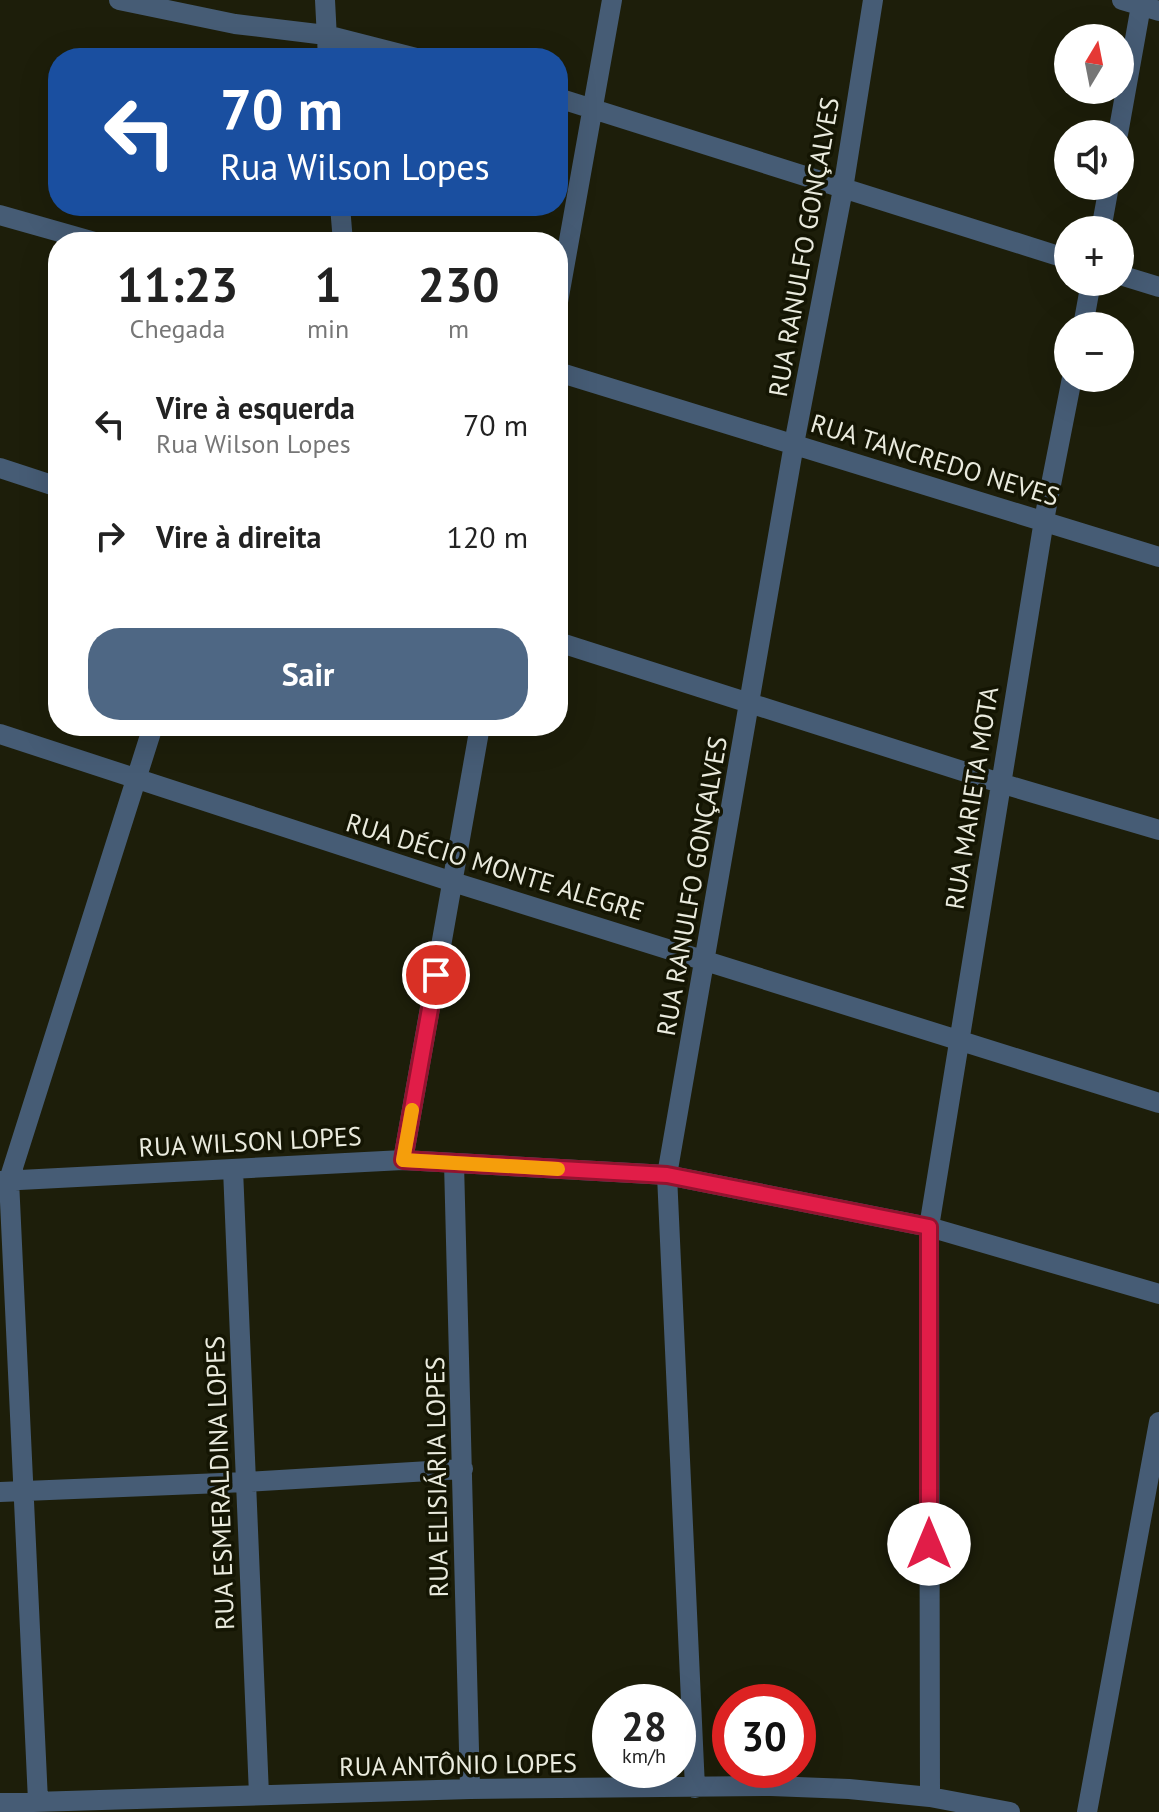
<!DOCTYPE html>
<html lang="pt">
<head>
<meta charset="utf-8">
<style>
  body { margin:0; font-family:"PT Sans",sans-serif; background:#f2f2f2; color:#222; height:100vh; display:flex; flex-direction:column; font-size:30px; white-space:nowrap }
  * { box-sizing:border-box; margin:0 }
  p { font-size:26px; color:#767676 }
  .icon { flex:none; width:44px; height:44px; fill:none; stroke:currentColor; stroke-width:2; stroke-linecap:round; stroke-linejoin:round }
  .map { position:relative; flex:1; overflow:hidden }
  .side { position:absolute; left:48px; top:232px; width:520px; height:504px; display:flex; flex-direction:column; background:#fff; border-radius:32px; box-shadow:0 8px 32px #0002 }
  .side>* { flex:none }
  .guide { position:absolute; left:48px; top:48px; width:520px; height:168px; border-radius:32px; box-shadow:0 8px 32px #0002; background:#1a4fa0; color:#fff; overflow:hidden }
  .needle { width:52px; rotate:10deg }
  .fabs { position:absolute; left:1054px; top:24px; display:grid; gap:16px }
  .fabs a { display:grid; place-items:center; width:80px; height:80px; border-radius:50%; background:#fff; box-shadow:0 8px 32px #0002; font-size:40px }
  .speed { position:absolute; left:592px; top:1684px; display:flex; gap:16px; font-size:40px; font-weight:700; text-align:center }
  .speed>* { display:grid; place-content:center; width:104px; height:104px; border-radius:50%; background:#fff; box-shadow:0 8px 32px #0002; line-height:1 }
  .speed small { font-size:20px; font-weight:400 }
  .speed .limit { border:12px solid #d22; background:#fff; color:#111 }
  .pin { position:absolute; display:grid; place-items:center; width:68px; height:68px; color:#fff; margin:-34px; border:4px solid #fff; border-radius:50%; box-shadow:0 2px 8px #0007 }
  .me { position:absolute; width:88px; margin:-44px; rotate:0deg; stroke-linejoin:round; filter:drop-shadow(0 0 6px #0008) }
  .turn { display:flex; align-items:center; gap:28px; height:168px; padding:0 40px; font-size:36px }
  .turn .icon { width:104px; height:104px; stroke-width:2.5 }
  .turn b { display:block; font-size:56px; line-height:68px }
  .eta { display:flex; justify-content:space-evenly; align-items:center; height:136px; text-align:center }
  .eta b { font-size:48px; font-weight:800; line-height:56px }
  .action { display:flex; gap:16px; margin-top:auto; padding:16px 40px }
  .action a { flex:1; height:92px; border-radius:32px; background:#4e6784; color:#fff; font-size:32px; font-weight:800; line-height:92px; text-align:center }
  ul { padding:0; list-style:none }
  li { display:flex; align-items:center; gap:24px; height:112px; padding:0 40px }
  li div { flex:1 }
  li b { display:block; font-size:30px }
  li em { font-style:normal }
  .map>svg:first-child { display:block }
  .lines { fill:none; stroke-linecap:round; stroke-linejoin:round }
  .minor { stroke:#465c75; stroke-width:20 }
  .route-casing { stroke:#92132f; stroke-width:20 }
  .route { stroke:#e11d48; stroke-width:14 }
  .slow { stroke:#f59e0b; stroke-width:14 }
  .labels { text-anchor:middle; stroke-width:7; stroke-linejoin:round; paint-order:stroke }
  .street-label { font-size:26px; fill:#eaebde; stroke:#141503 }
</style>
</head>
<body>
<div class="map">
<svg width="1159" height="1812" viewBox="0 0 1159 1812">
  <rect width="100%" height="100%" fill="#1d1e0a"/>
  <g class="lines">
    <path class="minor" d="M119,0L235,24L326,35L416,58
      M325,0L328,58
      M1122,0L1159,11
      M558,98L1068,259
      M1118,134L1142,0
      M340,206L343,242
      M0,215L95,242
      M1101,230L1109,186
      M1120,275L1159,287
      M558,302L612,0
      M1083,326L1091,282
      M558,372L1159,557
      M0,468L58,487
      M558,642L1000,783L1159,830
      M0,734L453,882L1159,1103
      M403,1160L480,726
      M454,1163L470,1789
      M233,1169L259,1795
      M0,1181L403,1160L667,1175L929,1227L1159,1294
      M0,1492L246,1482L463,1469
      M695,1788L667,1175L794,444L843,189L873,0
      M930,1797L929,1227L1044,520L1072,378
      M38,1801L9,1180L153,726
      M0,1803L470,1789L771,1786L849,1789L930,1797L1010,1812
      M1087,1812L1159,1422"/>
  </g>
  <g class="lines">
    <defs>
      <path id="route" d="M436,975L403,1160L667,1175L929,1227V1544"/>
    </defs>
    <use href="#route" class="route-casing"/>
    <use href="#route" class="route"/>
    <path class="slow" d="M412,1110L403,1160L558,1169"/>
  </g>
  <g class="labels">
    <g class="street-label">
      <text transform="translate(804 247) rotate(-80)" y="9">RUA RANULFO GONÇALVES</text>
      <text transform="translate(935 460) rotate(17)" y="9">RUA TANCREDO NEVES</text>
      <text transform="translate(972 798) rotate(-81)" y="9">RUA MARIETA MOTA</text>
      <text transform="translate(495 867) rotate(17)" y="9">RUA DÉCIO MONTE ALEGRE</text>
      <text transform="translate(692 886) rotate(-80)" y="9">RUA RANULFO GONÇALVES</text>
      <text transform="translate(250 1142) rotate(-3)" y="9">RUA WILSON LOPES</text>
      <text transform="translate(437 1477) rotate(-91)" y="9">RUA ELISIÁRIA LOPES</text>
      <text transform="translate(220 1483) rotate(-92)" y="9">RUA ESMERALDINA LOPES</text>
      <text transform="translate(458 1765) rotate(-1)" y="9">RUA ANTÔNIO LOPES</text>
    </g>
  </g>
</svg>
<div class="fabs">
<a><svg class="needle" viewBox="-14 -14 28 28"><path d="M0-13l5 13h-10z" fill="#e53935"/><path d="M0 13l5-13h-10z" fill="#767676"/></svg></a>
<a><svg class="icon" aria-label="sound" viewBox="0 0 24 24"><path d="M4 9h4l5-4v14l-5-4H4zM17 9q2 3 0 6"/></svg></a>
<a>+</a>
<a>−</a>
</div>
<div class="speed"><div>28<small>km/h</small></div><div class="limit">30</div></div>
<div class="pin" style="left:436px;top:975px;background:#d93025"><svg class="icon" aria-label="arrive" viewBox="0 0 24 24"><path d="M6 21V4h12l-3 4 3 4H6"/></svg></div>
<svg class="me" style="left:929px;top:1544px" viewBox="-20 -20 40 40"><circle r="19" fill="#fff"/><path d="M0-13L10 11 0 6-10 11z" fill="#e11d48"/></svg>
<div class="guide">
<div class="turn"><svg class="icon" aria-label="left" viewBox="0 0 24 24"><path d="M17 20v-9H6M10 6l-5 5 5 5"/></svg><div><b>70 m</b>Rua Wilson Lopes</div></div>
</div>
<section class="side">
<div class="eta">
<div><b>11:23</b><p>Chegada</p></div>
<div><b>1</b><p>min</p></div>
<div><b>230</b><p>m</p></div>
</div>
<ul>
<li><svg class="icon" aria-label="left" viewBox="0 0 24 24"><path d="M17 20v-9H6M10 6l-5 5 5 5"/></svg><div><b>Vire à esquerda</b><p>Rua Wilson Lopes</p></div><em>70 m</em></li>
<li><svg class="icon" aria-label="right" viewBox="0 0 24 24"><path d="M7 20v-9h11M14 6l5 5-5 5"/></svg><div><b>Vire à direita</b></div><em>120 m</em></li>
</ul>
<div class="action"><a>Sair</a></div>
</section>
</div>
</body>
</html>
